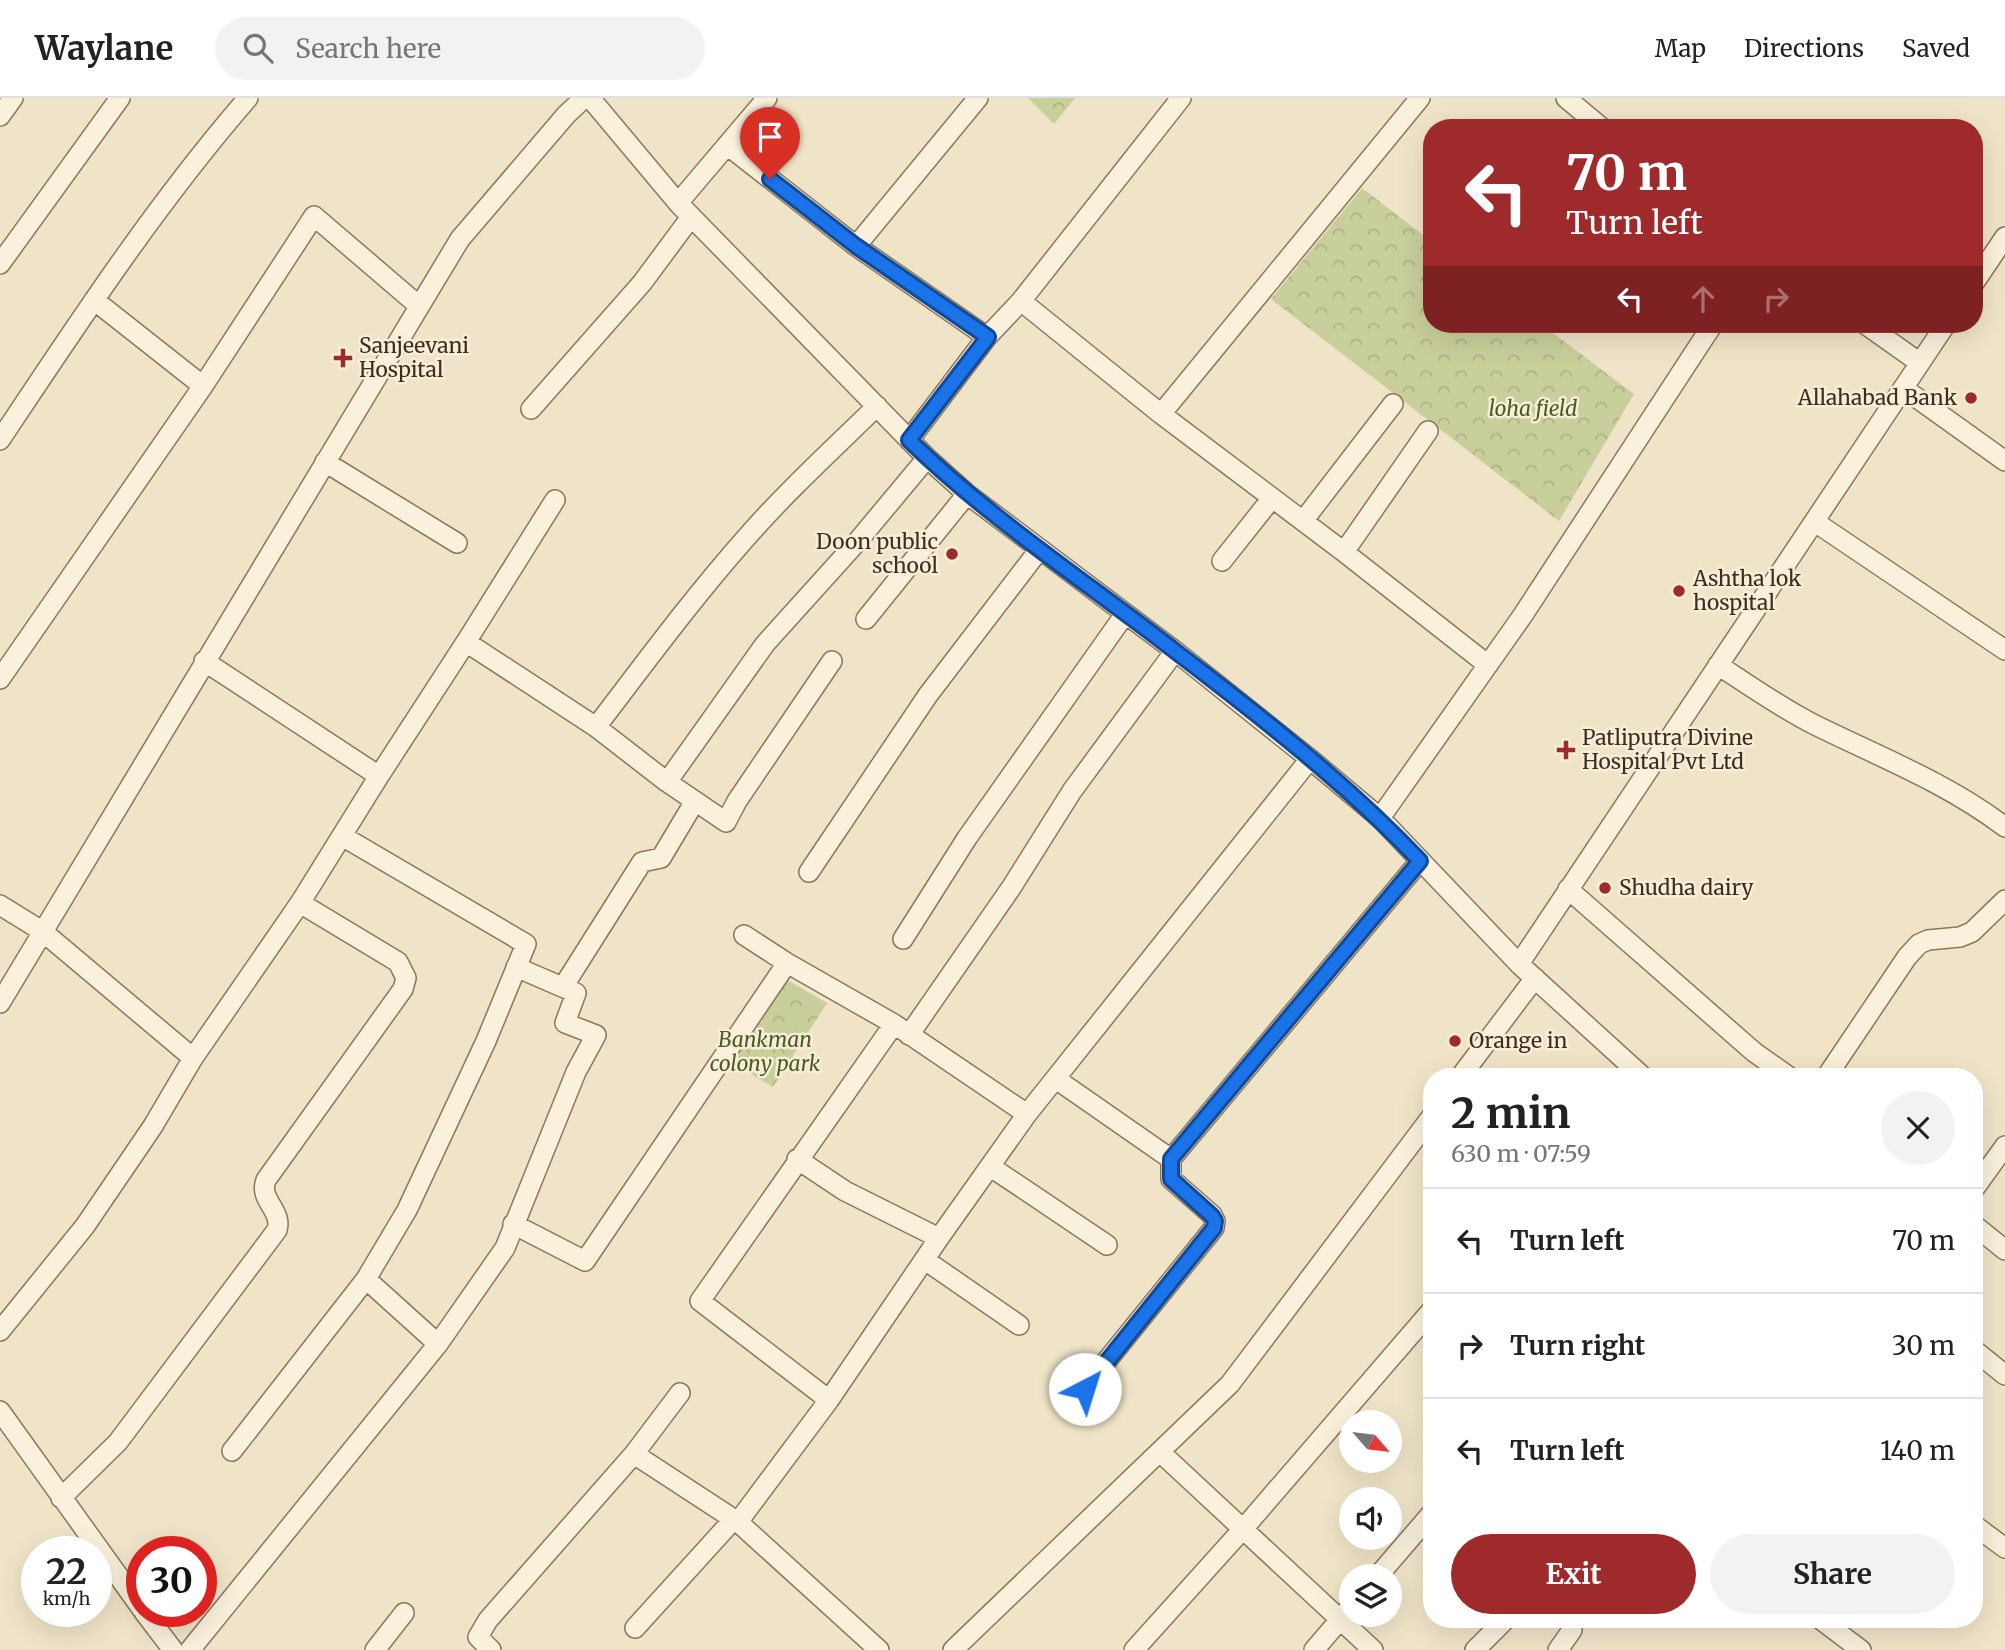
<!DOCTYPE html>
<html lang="en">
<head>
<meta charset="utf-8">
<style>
  body { margin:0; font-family:Merriweather,serif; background:#f2f2f2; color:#222; height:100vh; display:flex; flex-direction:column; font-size:26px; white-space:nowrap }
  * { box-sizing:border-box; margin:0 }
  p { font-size:23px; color:#767676 }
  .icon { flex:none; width:38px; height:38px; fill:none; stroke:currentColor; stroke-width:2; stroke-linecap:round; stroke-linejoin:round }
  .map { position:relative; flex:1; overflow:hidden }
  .drawer { position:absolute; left:1423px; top:970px; width:560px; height:560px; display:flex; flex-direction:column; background:#fff; border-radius:28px; box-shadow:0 7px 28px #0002 }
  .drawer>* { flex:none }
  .top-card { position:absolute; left:1423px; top:21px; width:560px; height:214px; border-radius:28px; box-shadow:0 7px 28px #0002; background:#9e2a2b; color:#fff; overflow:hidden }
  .needle { width:46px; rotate:118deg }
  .fabs { position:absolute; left:1339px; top:1312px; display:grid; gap:14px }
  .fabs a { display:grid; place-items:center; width:63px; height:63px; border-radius:50%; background:#fff; box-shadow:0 7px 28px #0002; font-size:35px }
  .speed { position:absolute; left:21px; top:1438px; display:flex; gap:14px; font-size:35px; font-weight:700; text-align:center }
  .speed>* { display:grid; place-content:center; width:91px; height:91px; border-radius:50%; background:#fff; box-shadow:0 7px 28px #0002; line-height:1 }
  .speed small { font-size:18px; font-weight:400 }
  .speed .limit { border:10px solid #d22; background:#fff; color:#111 }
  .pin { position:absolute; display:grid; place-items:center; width:60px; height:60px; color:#fff; margin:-72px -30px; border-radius:50% 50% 50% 0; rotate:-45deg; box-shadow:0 0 7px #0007 }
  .pin .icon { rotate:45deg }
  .me { position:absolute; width:77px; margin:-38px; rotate:40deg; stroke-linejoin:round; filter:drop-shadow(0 0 5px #0008) }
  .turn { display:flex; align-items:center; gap:24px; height:147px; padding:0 28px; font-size:32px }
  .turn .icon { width:91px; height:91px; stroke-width:2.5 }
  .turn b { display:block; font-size:49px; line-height:60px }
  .lanes { display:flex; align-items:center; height:66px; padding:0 28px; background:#0003; justify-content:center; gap:35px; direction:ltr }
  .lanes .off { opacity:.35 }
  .round { display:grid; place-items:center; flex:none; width:74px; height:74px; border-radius:37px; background:#f2f2f2 }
  .overview { display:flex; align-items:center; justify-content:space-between; height:119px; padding:0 28px }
  h1 { font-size:42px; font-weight:700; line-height:52px }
  .action { display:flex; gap:14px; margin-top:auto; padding:14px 28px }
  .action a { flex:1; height:80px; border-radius:42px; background:#9e2a2b; color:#fff; font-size:28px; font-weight:700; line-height:80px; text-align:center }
  .action a+a { background:#f2f2f2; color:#222 }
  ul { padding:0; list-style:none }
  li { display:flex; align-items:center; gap:21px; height:105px; padding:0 28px; border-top:2px solid #e0e0e0 }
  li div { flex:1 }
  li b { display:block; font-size:26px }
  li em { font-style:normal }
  header { display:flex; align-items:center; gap:42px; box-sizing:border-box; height:98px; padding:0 35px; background:#fff; border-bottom:2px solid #e0e0e0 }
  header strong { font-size:33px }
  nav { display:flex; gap:38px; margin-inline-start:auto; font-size:24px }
  .search { width:490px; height:63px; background:#f2f2f2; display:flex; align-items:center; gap:18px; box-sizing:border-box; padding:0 24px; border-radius:38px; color:#767676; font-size:26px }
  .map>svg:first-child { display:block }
  .park { fill:url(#park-crowns) }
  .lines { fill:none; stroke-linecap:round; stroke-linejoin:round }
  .minor-casing { stroke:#8d765c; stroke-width:22 }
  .minor { stroke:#faf1dc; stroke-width:19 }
  .route-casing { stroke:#114b97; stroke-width:18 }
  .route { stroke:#1a73e8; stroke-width:12 }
  .poi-dot { fill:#9e2a2b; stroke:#f7eed8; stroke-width:2.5 }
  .labels { text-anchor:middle; stroke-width:5; stroke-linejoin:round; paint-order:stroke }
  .poi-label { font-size:21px; fill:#3d2e20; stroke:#f7eed8; text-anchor:start }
  .park-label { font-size:21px; font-style:italic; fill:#4d5a26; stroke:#f7eed8 }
</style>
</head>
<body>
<header>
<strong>Waylane</strong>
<div class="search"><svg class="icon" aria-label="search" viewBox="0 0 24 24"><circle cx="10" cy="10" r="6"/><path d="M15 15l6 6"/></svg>Search here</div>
<nav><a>Map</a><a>Directions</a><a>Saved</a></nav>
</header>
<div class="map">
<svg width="2005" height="1552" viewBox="0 0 2005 1552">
  <defs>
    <pattern id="park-crowns" width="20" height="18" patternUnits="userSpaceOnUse" patternTransform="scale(1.75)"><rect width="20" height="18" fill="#c9cf9b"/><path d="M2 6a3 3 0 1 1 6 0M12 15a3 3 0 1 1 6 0" fill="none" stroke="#aeb285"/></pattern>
  </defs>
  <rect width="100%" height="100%" fill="#f0e4c8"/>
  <path class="park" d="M1028,0H1075L1054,26Z
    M1362,90L1431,143L1432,226H1541L1634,296L1559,423L1271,201Z
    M784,880L827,905L773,989L729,963Z"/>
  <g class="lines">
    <defs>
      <path id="minor" d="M590,0L678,105L927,360L967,396L1175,553L1310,661L1380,720L1519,866L1642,978
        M1566,0L1602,30
        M0,18L13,0
        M727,47L856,148L987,239
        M678,105L767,0
        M856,148L978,0
        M0,166L120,0
        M1974,185L2005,139
        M94,202L203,288
        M1021,203L1161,316L1420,0
        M1865,226L1920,265
        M1903,290L2005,363
        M531,311L642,185L691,119
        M1161,316L1344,454L1488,567
        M0,342C78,225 156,106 248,0
        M909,342L987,239L1021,203L1181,0
        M325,364L457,445
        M1303,423L1393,306
        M1815,424L2005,552
        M1344,454L1428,333
        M1222,463L1272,400
        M866,521L967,396
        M466,544L555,402
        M204,563L379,678L466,544L596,629L667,684L726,724L737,703L832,563
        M1718,567C1750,588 1781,610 1815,627C1880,659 1947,685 2005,729
        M0,581L203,288L314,118L419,208
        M596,629C645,565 692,501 745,441C786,394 832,352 877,308
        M667,684L765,546L857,444L927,360
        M1380,720L1523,517L1713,226
        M809,774L928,597L1039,452
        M1568,791L1754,954L1788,978
        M0,807L42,833L193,960
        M744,837L787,865L894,926L1027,1016L1310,661
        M903,841L967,740L1125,516
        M1519,866L1946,226
        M563,889L642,764L661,760L695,703
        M0,905L460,141L566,17L584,0
        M909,937L1011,790L1072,693L1175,553
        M1461,978L1535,880
        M1827,978L1907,859L1919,846L1928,842L1960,839L1972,834L2005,802
        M1056,981L1171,1061L1420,763
        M797,1061L845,1093L939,1140
        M991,1069L1107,1147
        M1974,1091L2005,1048
        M513,1126L585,1163L787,865
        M1974,1127L2005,1152
        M925,1162L1019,1227
        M366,1181L438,1246
        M0,1233L85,1128L153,1028L193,960L300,805L379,678
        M1974,1252L2005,1277
        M829,1302L700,1203L894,926
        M1071,1307L1214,1130L1215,1123L1212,1117L1171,1081V1061
        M0,1313L142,1511
        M232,1353L366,1181L407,1112L486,943L526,846L342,738
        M1160,1354L1373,1552
        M634,1356L738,1424
        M61,1400L118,1344L277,1132C283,1112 258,1102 266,1082L403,891L406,880L398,864L300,805
        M1974,1427L2005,1450
        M1377,1479L1432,1415
        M144,1514L173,1552
        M1820,1521L1861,1552
        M635,1530L733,1422
        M190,1552L438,1246L505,1150L576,974L596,937L565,925L576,895L516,869
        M375,1552L404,1515
        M491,1552L478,1539L488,1522L634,1356L680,1295
        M879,1552L738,1424L829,1302L939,1140L1027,1016
        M953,1552L1230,1286L1432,1018
        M1134,1552L1243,1431L1432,1212
        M1314,1552L1351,1509
        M1475,1552L1506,1521
        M1558,1552L1572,1532"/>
    </defs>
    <use href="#minor" class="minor-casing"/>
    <use href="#minor" class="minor"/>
  </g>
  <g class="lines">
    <defs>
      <path id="route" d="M770,81L856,148L988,239L909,342C990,421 1085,483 1175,553C1260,618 1346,685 1420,763L1171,1061V1081L1212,1118L1215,1123L1214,1130L1085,1291"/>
    </defs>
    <use href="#route" class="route-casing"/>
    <use href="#route" class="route"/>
  </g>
  <g class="poi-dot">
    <path d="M339.5 249.5h7v7h7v7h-7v7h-7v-7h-7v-7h7z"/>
    <circle cx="1971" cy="300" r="7"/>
    <circle cx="952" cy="456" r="7"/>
    <circle cx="1679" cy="493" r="7"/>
    <path d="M1562.5 641.5h7v7h7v7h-7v7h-7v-7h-7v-7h7z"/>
    <circle cx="1605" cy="790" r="7"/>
    <circle cx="1455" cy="943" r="7"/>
  </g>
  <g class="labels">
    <g class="poi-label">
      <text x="359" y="255">Sanjeevani<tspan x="359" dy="24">Hospital</tspan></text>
      <text x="1957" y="307" text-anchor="end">Allahabad Bank</text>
      <text x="938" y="451" text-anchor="end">Doon public<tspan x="938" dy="24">school</tspan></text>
      <text x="1693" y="488">Ashtha lok<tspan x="1693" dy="24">hospital</tspan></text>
      <text x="1582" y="647">Patliputra Divine<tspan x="1582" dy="24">Hospital Pvt Ltd</tspan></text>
      <text x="1619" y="797">Shudha dairy</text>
      <text x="1469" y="950">Orange in</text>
    </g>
    <g class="park-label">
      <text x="1533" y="318">loha field</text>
      <text x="765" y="949">Bankman<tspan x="765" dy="24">colony park</tspan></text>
    </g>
  </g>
</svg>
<div class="fabs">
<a><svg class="needle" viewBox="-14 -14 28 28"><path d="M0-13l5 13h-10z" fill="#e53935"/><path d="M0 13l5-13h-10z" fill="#767676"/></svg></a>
<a><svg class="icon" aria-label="sound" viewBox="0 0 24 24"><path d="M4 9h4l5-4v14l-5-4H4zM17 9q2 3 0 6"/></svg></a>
<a><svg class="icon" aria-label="layers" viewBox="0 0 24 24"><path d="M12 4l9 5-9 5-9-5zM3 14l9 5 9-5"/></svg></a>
</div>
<div class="speed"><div>22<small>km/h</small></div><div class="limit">30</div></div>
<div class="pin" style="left:770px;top:81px;background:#d93025"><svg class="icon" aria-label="arrive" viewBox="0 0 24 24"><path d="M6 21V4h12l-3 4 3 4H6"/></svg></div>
<svg class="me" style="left:1085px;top:1291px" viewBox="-20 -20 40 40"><circle r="19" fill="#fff"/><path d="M0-13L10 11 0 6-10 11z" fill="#1a73e8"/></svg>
<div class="top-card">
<div class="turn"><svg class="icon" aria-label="left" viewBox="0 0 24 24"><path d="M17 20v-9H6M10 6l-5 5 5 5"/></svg><div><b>70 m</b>Turn left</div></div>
<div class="lanes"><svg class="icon" aria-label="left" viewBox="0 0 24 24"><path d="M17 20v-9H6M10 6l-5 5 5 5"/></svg><svg class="icon off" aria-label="ahead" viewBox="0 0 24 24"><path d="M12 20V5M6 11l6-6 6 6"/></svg><svg class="icon off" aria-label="right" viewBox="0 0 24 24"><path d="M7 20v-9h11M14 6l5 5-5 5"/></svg></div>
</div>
<section class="drawer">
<div class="overview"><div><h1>2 min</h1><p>630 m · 07:59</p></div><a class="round"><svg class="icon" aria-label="close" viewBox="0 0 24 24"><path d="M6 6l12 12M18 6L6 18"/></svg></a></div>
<ul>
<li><svg class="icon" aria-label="left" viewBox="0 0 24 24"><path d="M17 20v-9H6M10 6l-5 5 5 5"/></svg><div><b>Turn left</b></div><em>70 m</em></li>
<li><svg class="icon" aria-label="right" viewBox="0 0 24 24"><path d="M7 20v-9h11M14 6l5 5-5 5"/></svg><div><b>Turn right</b></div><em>30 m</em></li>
<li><svg class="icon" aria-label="left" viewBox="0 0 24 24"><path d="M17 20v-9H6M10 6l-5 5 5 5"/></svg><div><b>Turn left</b></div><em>140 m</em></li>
</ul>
<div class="action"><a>Exit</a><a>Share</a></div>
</section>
</div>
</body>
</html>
